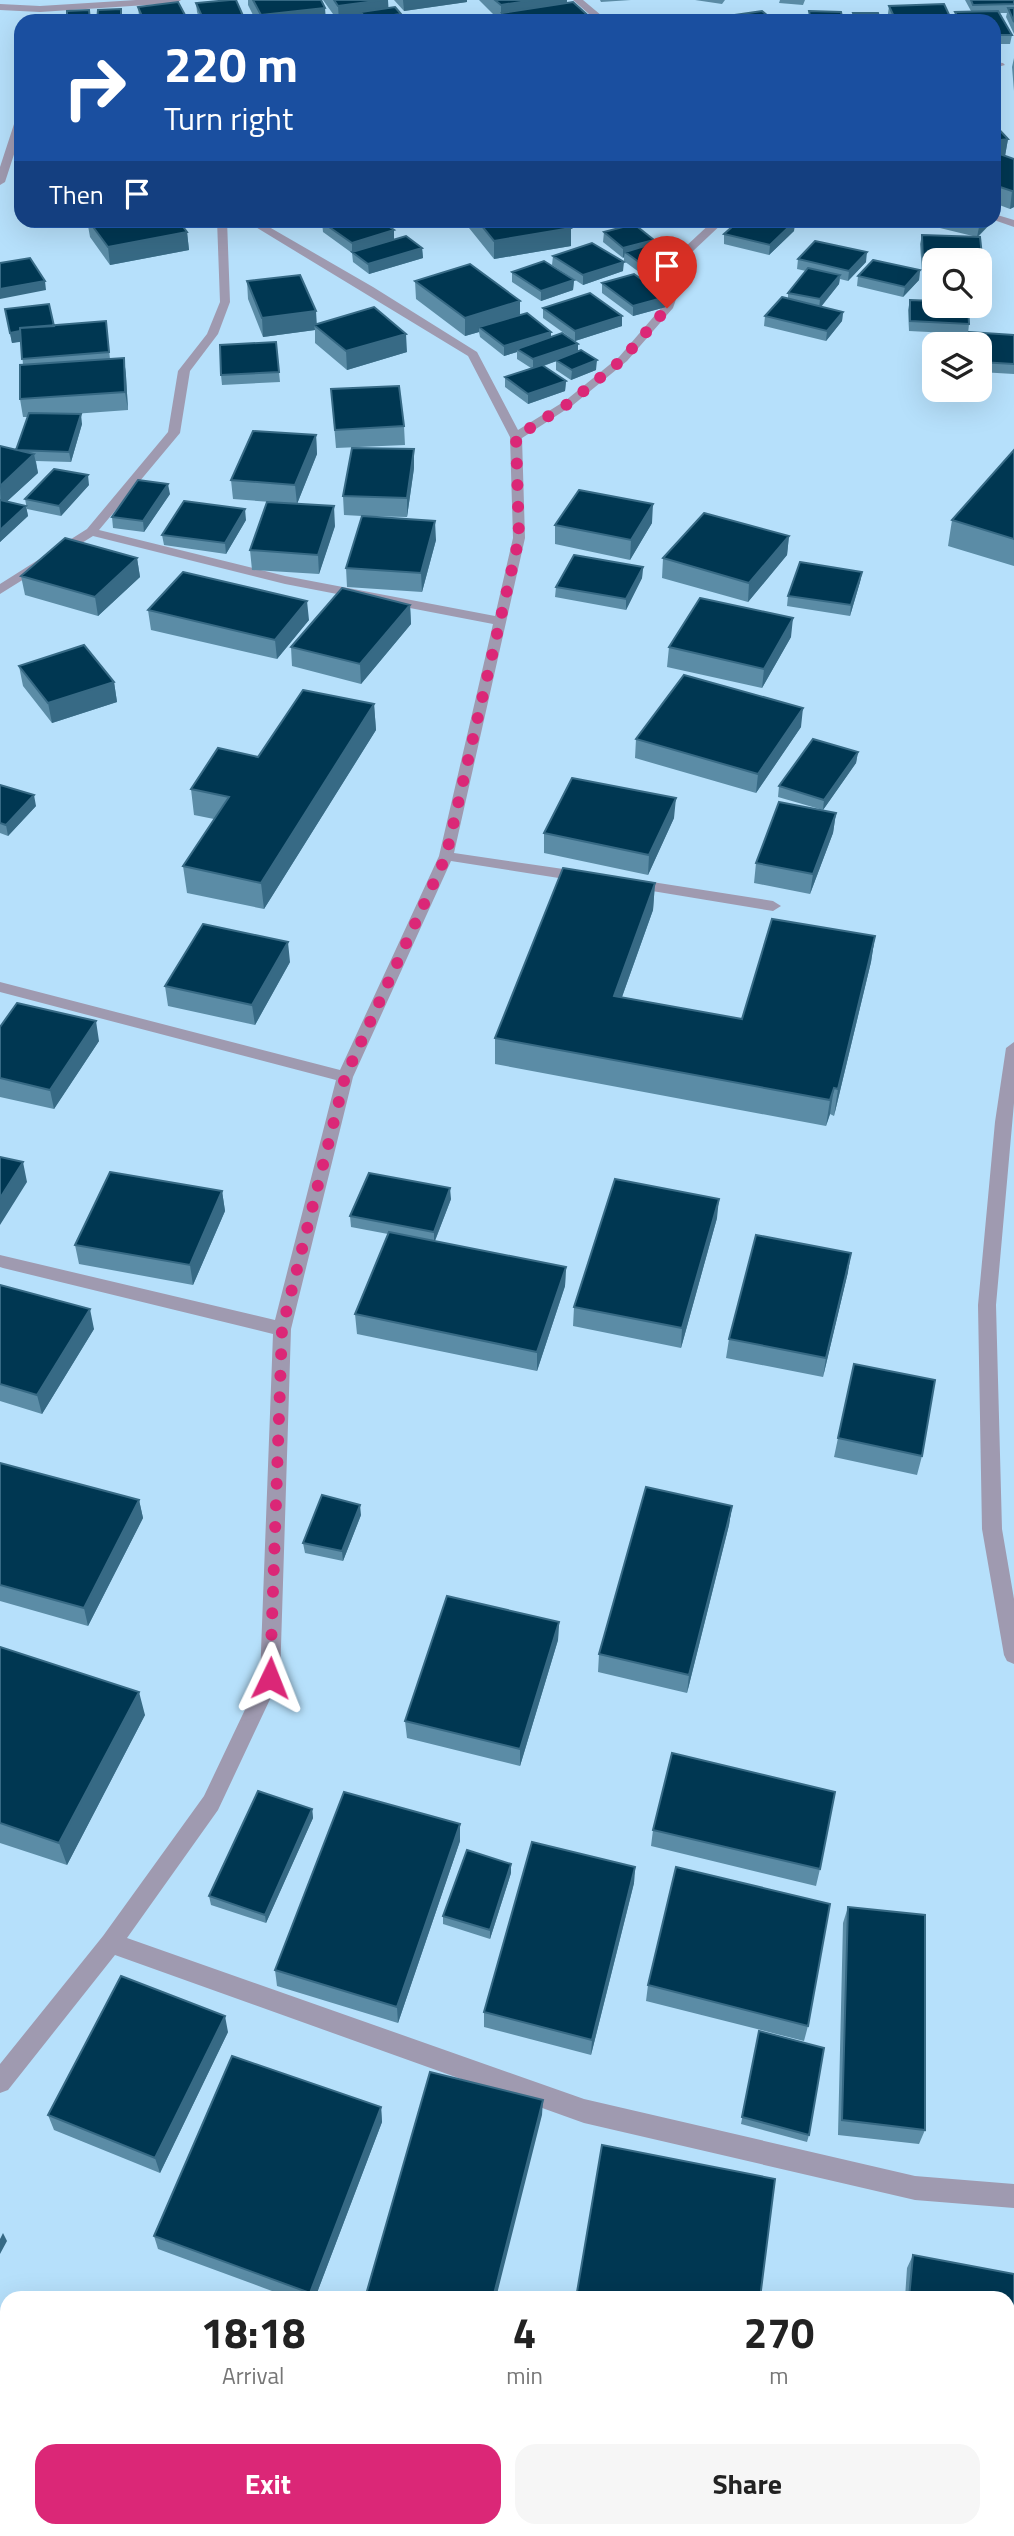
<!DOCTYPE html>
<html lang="en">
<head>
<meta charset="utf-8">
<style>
  body { margin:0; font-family:"Titillium Web",sans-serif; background:#f6f6f6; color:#222; height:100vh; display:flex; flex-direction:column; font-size:26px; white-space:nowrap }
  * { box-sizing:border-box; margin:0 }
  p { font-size:23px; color:#767676 }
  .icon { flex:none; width:38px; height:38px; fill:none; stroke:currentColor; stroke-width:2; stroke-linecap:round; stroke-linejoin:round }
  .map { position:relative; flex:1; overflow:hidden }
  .panel { position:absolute; left:0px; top:2291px; width:1015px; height:247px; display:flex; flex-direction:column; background:#fff; border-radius:21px 21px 0 0; box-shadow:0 7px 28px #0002 }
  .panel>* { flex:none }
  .guide { position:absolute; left:14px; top:14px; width:987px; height:214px; border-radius:21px; box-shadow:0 7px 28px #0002; background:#1a4fa0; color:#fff; overflow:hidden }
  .controls { position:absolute; left:922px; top:248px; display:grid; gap:14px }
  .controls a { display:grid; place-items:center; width:70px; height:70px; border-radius:14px; background:#fff; box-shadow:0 7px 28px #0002; font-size:35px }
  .pin { position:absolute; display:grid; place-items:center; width:60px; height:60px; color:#fff; margin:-72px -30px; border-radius:50% 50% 50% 0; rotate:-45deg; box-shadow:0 0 7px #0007 }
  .pin .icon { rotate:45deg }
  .me { position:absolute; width:77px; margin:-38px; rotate:2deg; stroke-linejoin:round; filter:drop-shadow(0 0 5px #0008) }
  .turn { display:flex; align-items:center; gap:24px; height:147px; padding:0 35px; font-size:32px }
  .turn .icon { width:91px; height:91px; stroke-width:2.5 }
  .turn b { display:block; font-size:49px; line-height:60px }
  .then { display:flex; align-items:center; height:66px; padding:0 35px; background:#0003; gap:14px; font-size:26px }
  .eta { display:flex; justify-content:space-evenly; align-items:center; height:119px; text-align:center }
  .eta b { font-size:42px; font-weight:700; line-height:49px }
  .button { display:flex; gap:14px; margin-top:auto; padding:14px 35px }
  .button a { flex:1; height:80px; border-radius:21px; background:#db2777; color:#fff; font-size:28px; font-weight:700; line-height:80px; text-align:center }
  .button a+a { background:#f6f6f6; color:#222 }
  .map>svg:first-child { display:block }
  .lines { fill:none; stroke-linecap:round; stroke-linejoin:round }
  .minor { fill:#9f9ab0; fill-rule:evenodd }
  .wall { fill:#5b8ca6 }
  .shaded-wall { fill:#376a85 }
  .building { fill:#003752; stroke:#376a85; stroke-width:2 }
  .route { stroke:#db2777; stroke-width:12; stroke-dasharray:0 21.6 }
</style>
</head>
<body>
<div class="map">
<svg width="1014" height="2536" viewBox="0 0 1014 2536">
  <rect width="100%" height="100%" fill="#b6e0fb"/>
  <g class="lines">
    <path class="minor" d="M136,0H181L177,3L40,12L0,10V4L40,6Z
      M573,0H583L608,21H597Z
      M994,62L1003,63L1005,65L994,68Z
      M21,115V133L5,182L0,185V167L16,118Z
      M994,214L1014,220V227L994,220Z
      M217,220H227L230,302L218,334L190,371L180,433L99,530L285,576L495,616L513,538L510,437L468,356L244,220H257L373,287L477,352L518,430L565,401L619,357L662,307L683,249L714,220H726L692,252L673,308L627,361L573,405L522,438L525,538L454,853L584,872L591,877L584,882L451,861L353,1077L291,1329L280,1678L218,1810L127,1938L584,2099L915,2176L1014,2184V2208L915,2200L584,2123L115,1955L8,2090L0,2093V2064L103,1936L204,1796L260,1678L273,1334L3,1268L0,1267V1255L275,1320L336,1080L0,992V982L340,1070L439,856L493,624L285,584L93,536L0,594V584L87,529L168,432L178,371L207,334L220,302Z
      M633,879L773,901L781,906L773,911L628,887L626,884L628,881Z
      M1014,1042V1103L996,1305L1002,1529L1014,1599V1664L1007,1661L1004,1655L982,1529L978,1305L995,1122L1006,1048Z"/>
  </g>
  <path class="wall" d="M248,0H321L326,21H256L248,5Z
    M323,0H388V8L401,21H361V19L338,21Z
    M394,0H467V2L404,11Z
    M479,0H567V3L593,21H500Z
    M600,0H631L601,2Z
    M695,0H725L722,4Z
    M780,0H805L803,5L779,3Z
    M965,0H1014V34L1006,17L1007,13H1000L1012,35L1010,44H994V21H954L955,12L971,11Z
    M196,3L244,18V21H200L197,12Z
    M889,6L952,21H887Z
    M138,7L186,21H141L139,16Z
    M735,15L774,21H734Z
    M1014,58V91L1012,67Z
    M994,124L1008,139L1005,156L1014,159V207L1010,209L994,203Z
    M21,159V187H18L16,177Z
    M87,220H178L187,232L189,250L110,265L90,237Z
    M465,220H565L571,246L494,259L465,223Z
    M740,220H799L797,223H795L794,231L769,255L724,244V234Z
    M822,220H853L850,225Z
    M916,220H993L992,222L978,237L983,265L981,275H980V261H934V273L922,272L920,244L922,235L977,237L915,222Z
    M322,222L394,230V240L422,248L423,258L369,274L353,262L352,253L323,232Z
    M604,232L654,240V249L667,258V268L643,275L624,261V257L623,258L603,242Z
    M553,256L623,271L583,285L552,265Z
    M798,259L866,262L848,281L840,279L839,284L821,307L843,312L842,321L826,341L764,326L765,316L788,299V293L806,271L797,269Z
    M920,270L919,280L903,297L857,286L858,276Z
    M512,272L574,280L573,290L541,301L512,282Z
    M247,281L317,324L407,352L347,370L315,343V330L263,337L248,299Z
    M415,281L520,315L551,337L578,352L596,370L571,380L556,370V361L544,366L566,381L565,391L528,404L505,387V377L531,368L517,359V352L504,356L480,337L479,332L465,336L416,299Z
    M602,283L666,307L633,316L602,293Z
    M910,300L969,324L968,334L909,331L908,310Z
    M543,308L622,326L575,341L543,318Z
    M5,309L54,326L106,321L110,359L124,358L126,376L128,410L73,414L82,424L71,462L36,461L38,473L7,501L26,506L28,516L0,542V446L16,450L28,417H23L20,399L23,365L21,341L12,343Z
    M969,332L1014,335V374L980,372V345H968Z
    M276,342L280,382L222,385L221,375Z
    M331,389L404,426L405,445L336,448Z
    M316,435L317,454L297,504L233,499L231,480Z
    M1014,450V566L948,546L952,520Z
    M414,468L407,517L363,516L436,540L422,592L347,587L346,568L362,516L344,515L343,496Z
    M89,485L61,516L27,509L25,499Z
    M170,494L144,532L113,528L112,517Z
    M246,520L226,554L164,545L162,535Z
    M652,523L630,560L555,544V525Z
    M335,526L319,574L252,570L250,550Z
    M789,536L787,555L748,602L662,578L663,558Z
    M137,558L140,577L98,616L25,595L21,576Z
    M643,567L642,578L626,610L555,597L556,587Z
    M862,572L860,582L850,616L787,606L788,596Z
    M410,605L411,624L361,684L292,666L291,647Z
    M148,610L309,620L277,659L151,630Z
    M791,637L762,688L667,667L669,647Z
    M19,666L114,682L117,702L52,723L23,686Z
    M374,704L376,730L264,909L187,893L183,866L214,819L194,815L191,789Z
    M801,727L756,793L635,758L636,739Z
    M858,752L856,763L823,810L778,797L779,786Z
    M0,785L36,806L8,836L0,833Z
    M836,813L833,833L810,894L754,883L756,863Z
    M674,818L648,875L544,853V833Z
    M655,883L653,910L622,997L742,1019L875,936L871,962L834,1116L830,1114L826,1126L495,1064V1038Z
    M290,962L255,1025L168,1006L165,986Z
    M0,1027L99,1041L54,1109L0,1097Z
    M222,1191L225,1211L193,1285L79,1264L75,1245Z
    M451,1199L435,1241L566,1267L565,1286L537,1371L357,1334L355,1314L388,1234L351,1227L350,1216Z
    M717,1218L681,1348L573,1326L574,1307Z
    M848,1272L823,1377L726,1358L729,1339Z
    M0,1285L94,1329L42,1414L0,1401Z
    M838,1438L922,1456L917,1475L834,1457Z
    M0,1463L139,1500L143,1518L88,1626L0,1601Z
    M732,1506L729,1525L687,1693L598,1672L599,1654Z
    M361,1515L343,1561L305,1553L303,1543Z
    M559,1622L558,1640L520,1766L407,1738L405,1721Z
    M0,1647L145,1715L67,1865L0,1843Z
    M312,1809L313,1818L266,1923L211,1905L209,1896Z
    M460,1824V1841L398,2023L277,1986L275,1970Z
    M653,1830L820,1869L816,1886L651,1846Z
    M635,1867L634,1883L591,2055L484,2027V2012Z
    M511,1873L490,1939L443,1924V1916Z
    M848,1907L925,2130L919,2144L838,2135L843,1923Z
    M648,1985L808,2026L804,2041L646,2001Z
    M759,2031L809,2135L807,2142L741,2124Z
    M228,2032L160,2173L54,2130L48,2115Z
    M381,2107L382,2122L315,2298H291L158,2249L154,2236Z
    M913,2255L1014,2274V2438L1008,2437V2298H905L907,2268Z
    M851,2530H908L929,2536H850Z"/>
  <path class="shaded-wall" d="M383,0H388L389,16L401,14V21H366V19L361,12V19L339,21L338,6Z
    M403,0H467V2L404,11Z
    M534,0H567L566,11L502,13V21H501V5Z
    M325,8L326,21H261V15Z
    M186,17V21H149Z
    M244,18V21H219Z
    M1008,139L1005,156L994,158V141Z
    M1012,191H1014V207L1010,209Z
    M986,220H993L992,222L977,237L979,227Z
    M795,221L794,231L769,255L770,245Z
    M571,228V246L494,259V241Z
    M394,230V240L352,253V243Z
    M187,232L189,250L110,265L108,247Z
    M654,240V250L625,252L624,257L623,258V248Z
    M422,248L423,258L369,274L368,264Z
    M867,252L866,262L848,281L849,271Z
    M667,258V268L643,275V265Z
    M624,262L623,271L583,285V275Z
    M920,270L919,280L903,297L905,287Z
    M840,275L839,284L819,309L820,299Z
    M574,280L573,290L541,301V291Z
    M45,281L46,290L0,299V289Z
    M666,297V307L633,316V306Z
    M520,301V319L479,327V332L465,336V318Z
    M316,311L317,327L314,325L315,330L263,337L262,318Z
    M843,312L842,321L826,341L827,331Z
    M622,316V326L575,341V331Z
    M54,328L56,337L12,343L10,333Z
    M551,332V342L517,349V352L504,356V346Z
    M406,334L407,352L347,370L346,351Z
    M578,344V354L533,369V359Z
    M124,358L126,376L128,410L125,392Z
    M597,360L596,370L571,380L572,370Z
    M566,381L565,391L528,404V394Z
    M81,414L82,424L71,462L69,452Z
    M316,435L317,454L297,504L295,485Z
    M414,449V468L407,517V498Z
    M34,454L38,473L1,507L0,486Z
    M88,475L89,485L61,516L59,506Z
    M168,484L170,494L144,532L143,521Z
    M653,504L652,523L630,560L631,540Z
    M26,506L28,516L0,542V530Z
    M334,506L335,526L319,574L318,555Z
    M245,509L246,520L226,554L225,543Z
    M435,521L436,540L422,592L421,573Z
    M789,536L787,555L748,602L749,583Z
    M137,558L140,577L98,616L95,597Z
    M643,567L642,578L626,610V599Z
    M862,572L860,582L850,616L851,605Z
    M307,601L309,620L277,659L275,640Z
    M410,605L411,624L361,684L360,664Z
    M793,618L791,637L762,688L764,669Z
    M114,682L117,702L52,723L48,703Z
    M374,704L376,730L264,909L261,883Z
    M803,708L801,727L756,793L758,774Z
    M858,752L856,763L823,810L824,800Z
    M34,795L36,806L8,836L6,825Z
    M676,798L674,818L648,875L649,855Z
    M836,813L833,833L810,894L813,874Z
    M655,883L653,910L613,1022L614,996Z
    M875,936L871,962L834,1116L838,1089Z
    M288,942L290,962L255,1025L252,1005Z
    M96,1021L99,1041L54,1109L50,1090Z
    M834,1088L830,1114L826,1126L830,1100Z
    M23,1162L27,1182L0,1225V1198Z
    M450,1188L451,1199L434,1243V1232Z
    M222,1191L225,1211L193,1285L190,1265Z
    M719,1199L717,1218L681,1348L682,1328Z
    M851,1253L848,1272L823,1377L826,1358Z
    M566,1267L565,1286L537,1371V1352Z
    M90,1309L94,1329L42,1414L37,1395Z
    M139,1500L143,1518L88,1626L84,1608Z
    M360,1505L361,1515L343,1561L342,1551Z
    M732,1506L729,1525L687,1693L689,1675Z
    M559,1622L558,1640L520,1766V1749Z
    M139,1692L145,1715L67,1865L59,1843Z
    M312,1809L313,1818L266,1923L265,1915Z
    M460,1824V1841L398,2023L397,2007Z
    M511,1864V1873L490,1939V1930Z
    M635,1867L634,1883L591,2055L592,2040Z
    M225,2016L228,2032L160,2173L155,2158Z
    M543,2100L542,2115L496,2298H493Z
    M381,2107L382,2122L315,2298H311L310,2293Z
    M3,2233L7,2241L0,2254V2239Z
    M235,2530H243L241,2536H233Z"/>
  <path class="building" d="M230,0H236L244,18L219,21H204L196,3Z
    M253,0H321L325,8L261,15Z
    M334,0H383L338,6Z
    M495,0H534L501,5Z
    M971,0H1014V4L973,5Z
    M178,2L186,17L144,21L138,7Z
    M573,2L593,20L585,21H510L502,13Z
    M944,4L952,21H896L889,6Z
    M395,7L401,14L366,19L361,12Z
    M1008,8H1014V22Z
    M121,9V21H97L98,10Z
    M89,10L90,21H67V11Z
    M762,11L774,21H742L735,15Z
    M809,11L841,12L843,21H811Z
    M998,11L1012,35H994V21H960L955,12Z
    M853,13H878L880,21H856Z
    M727,16L731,21H685Z
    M994,124L1008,139L994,141Z
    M994,152L1014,159V191H1012L994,185Z
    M21,159V177H16Z
    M88,220H178L187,232L108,247Z
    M328,220H379L394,230L352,243L322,222Z
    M477,220H565L571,228L494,241Z
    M740,220H791L795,221L770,245L724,234Z
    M950,220H986L979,227Z
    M634,224L654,240L623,248L604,232Z
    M922,235L980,237L983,265H980V261H934V263H923Z
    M406,236L422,248L368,264L352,252Z
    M815,241L867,252L849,271L798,259Z
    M592,243L624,262L583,275L553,256Z
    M648,245L667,258L643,265L625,252Z
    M30,258L45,281L0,289V263Z
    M873,260L920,270L905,287L858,276Z
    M544,261L574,280L541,291L512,272Z
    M470,264L520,301L465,318L415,281Z
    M808,268L840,275L820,299L788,293Z
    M634,274L666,297L633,306L602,283Z
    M300,275L316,311L262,318L247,281Z
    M590,293L622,316L575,331L543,308Z
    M782,297L843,312L827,331L765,316Z
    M910,300L934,301V306H968L969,324L910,321Z
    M49,304L54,326L20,328V331L10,333L5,309Z
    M374,307L406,334L346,351L314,325Z
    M527,313L551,332L504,346L479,327Z
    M106,321L109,352L22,359L20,328Z
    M969,332L1014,335V364L980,362V345H969Z
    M562,333L578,344L533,359L517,349Z
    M276,342L279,372L221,375L220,345Z
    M581,350L597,360L572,370L556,360Z
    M124,358L125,392L20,399V365Z
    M542,365L566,381L528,394L505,377Z
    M399,386L404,426L335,430L331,389Z
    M29,413L81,414L69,452L16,450Z
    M253,431L316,435L295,485L231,480Z
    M0,446L34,454L0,486Z
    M352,448L414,449L407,498L343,496Z
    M1014,450V539L952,520Z
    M54,469L88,475L59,506L25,499Z
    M138,480L168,484L143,521L112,517Z
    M579,490L653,504L631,540L555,525Z
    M0,500L26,506L0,530Z
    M184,501L245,509L225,543L162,535Z
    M267,502L334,506L318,555L250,550Z
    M704,513L789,536L749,583L663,558Z
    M362,516L435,521L421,573L346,568Z
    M65,538L137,558L95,597L21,576Z
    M574,555L643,567L626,599L556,587Z
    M800,562L862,572L851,605L788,596Z
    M183,572L307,601L275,640L148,610Z
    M342,588L410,605L360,664L291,647Z
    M700,598L793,618L764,669L669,647Z
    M84,645L114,682L48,703L19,666Z
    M684,675L803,708L758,774L636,739Z
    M303,690L374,704L261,883L183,866L229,797L191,789L218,748L258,757Z
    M813,739L858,752L824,800L779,786Z
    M572,778L676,798L649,855L544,833Z
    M0,785L34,795L6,825L0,823Z
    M779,802L836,813L813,874L756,863Z
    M563,868L655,883L614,996L742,1019L772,919L875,936L838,1089L834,1088L830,1100L495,1038Z
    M203,924L288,942L252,1005L165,986Z
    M17,1003L96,1021L50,1090L0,1078V1027Z
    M0,1157L23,1162L0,1198Z
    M110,1172L222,1191L190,1265L75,1245Z
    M369,1173L450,1188L434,1232L350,1216Z
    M615,1179L719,1199L682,1328L574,1307Z
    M389,1232L566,1267L537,1352L355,1314Z
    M756,1235L851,1253L826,1358L729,1339Z
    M0,1285L90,1309L37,1395L0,1384Z
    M854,1364L935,1380L922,1456L838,1438Z
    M0,1463L139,1500L84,1608L0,1585Z
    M646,1487L732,1506L689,1675L599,1654Z
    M322,1495L360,1505L342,1551L303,1543Z
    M447,1596L559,1622L520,1749L405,1721Z
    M0,1647L139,1692L59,1843L0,1823Z
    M672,1753L835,1792L820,1869L653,1830Z
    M258,1791L312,1809L265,1915L209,1896Z
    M344,1792L460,1824L397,2007L275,1970Z
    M532,1842L635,1867L592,2040L484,2012Z
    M467,1850L511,1864L490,1930L443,1916Z
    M676,1867L830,1904L808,2026L648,1985Z
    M848,1907L925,1915V2130L842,2120Z
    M121,1976L225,2016L155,2158L48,2115Z
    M759,2031L824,2048L809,2135L742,2117Z
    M232,2056L381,2107L310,2293L154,2236Z
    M430,2072L543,2100L493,2298H365Z
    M602,2145L775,2179L760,2298H576Z
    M913,2255L1014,2274V2425L1008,2424V2298H909Z
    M0,2524L7,2528V2530H13L20,2534L19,2536H0Z
    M95,2530H235L233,2536H93Z
    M854,2530H908L929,2536H854Z"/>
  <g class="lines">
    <path class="route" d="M270,1678L282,1329L345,1077L446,856L519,538L516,437L569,403L623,359L667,308"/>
  </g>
</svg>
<div class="controls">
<a><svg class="icon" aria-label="search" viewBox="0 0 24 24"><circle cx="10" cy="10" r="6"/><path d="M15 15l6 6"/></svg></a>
<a><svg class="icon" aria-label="layers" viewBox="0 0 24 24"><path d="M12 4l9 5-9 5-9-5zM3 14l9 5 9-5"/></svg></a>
</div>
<div class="pin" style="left:667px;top:308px;background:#d93025"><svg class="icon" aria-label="arrive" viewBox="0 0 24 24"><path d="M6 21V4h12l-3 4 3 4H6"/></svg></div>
<svg class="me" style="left:270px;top:1678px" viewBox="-20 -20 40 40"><path d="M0-17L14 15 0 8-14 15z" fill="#db2777" stroke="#fff" stroke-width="4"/></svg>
<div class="guide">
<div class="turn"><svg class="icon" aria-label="right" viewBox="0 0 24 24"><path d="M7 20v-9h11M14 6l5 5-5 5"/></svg><div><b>220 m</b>Turn right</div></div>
<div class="then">Then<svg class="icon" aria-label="arrive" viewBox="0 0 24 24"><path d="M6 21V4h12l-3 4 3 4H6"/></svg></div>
</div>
<section class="panel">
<div class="eta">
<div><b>18:18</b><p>Arrival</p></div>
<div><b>4</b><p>min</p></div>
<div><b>270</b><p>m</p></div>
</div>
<div class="button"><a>Exit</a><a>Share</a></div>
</section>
</div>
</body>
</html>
